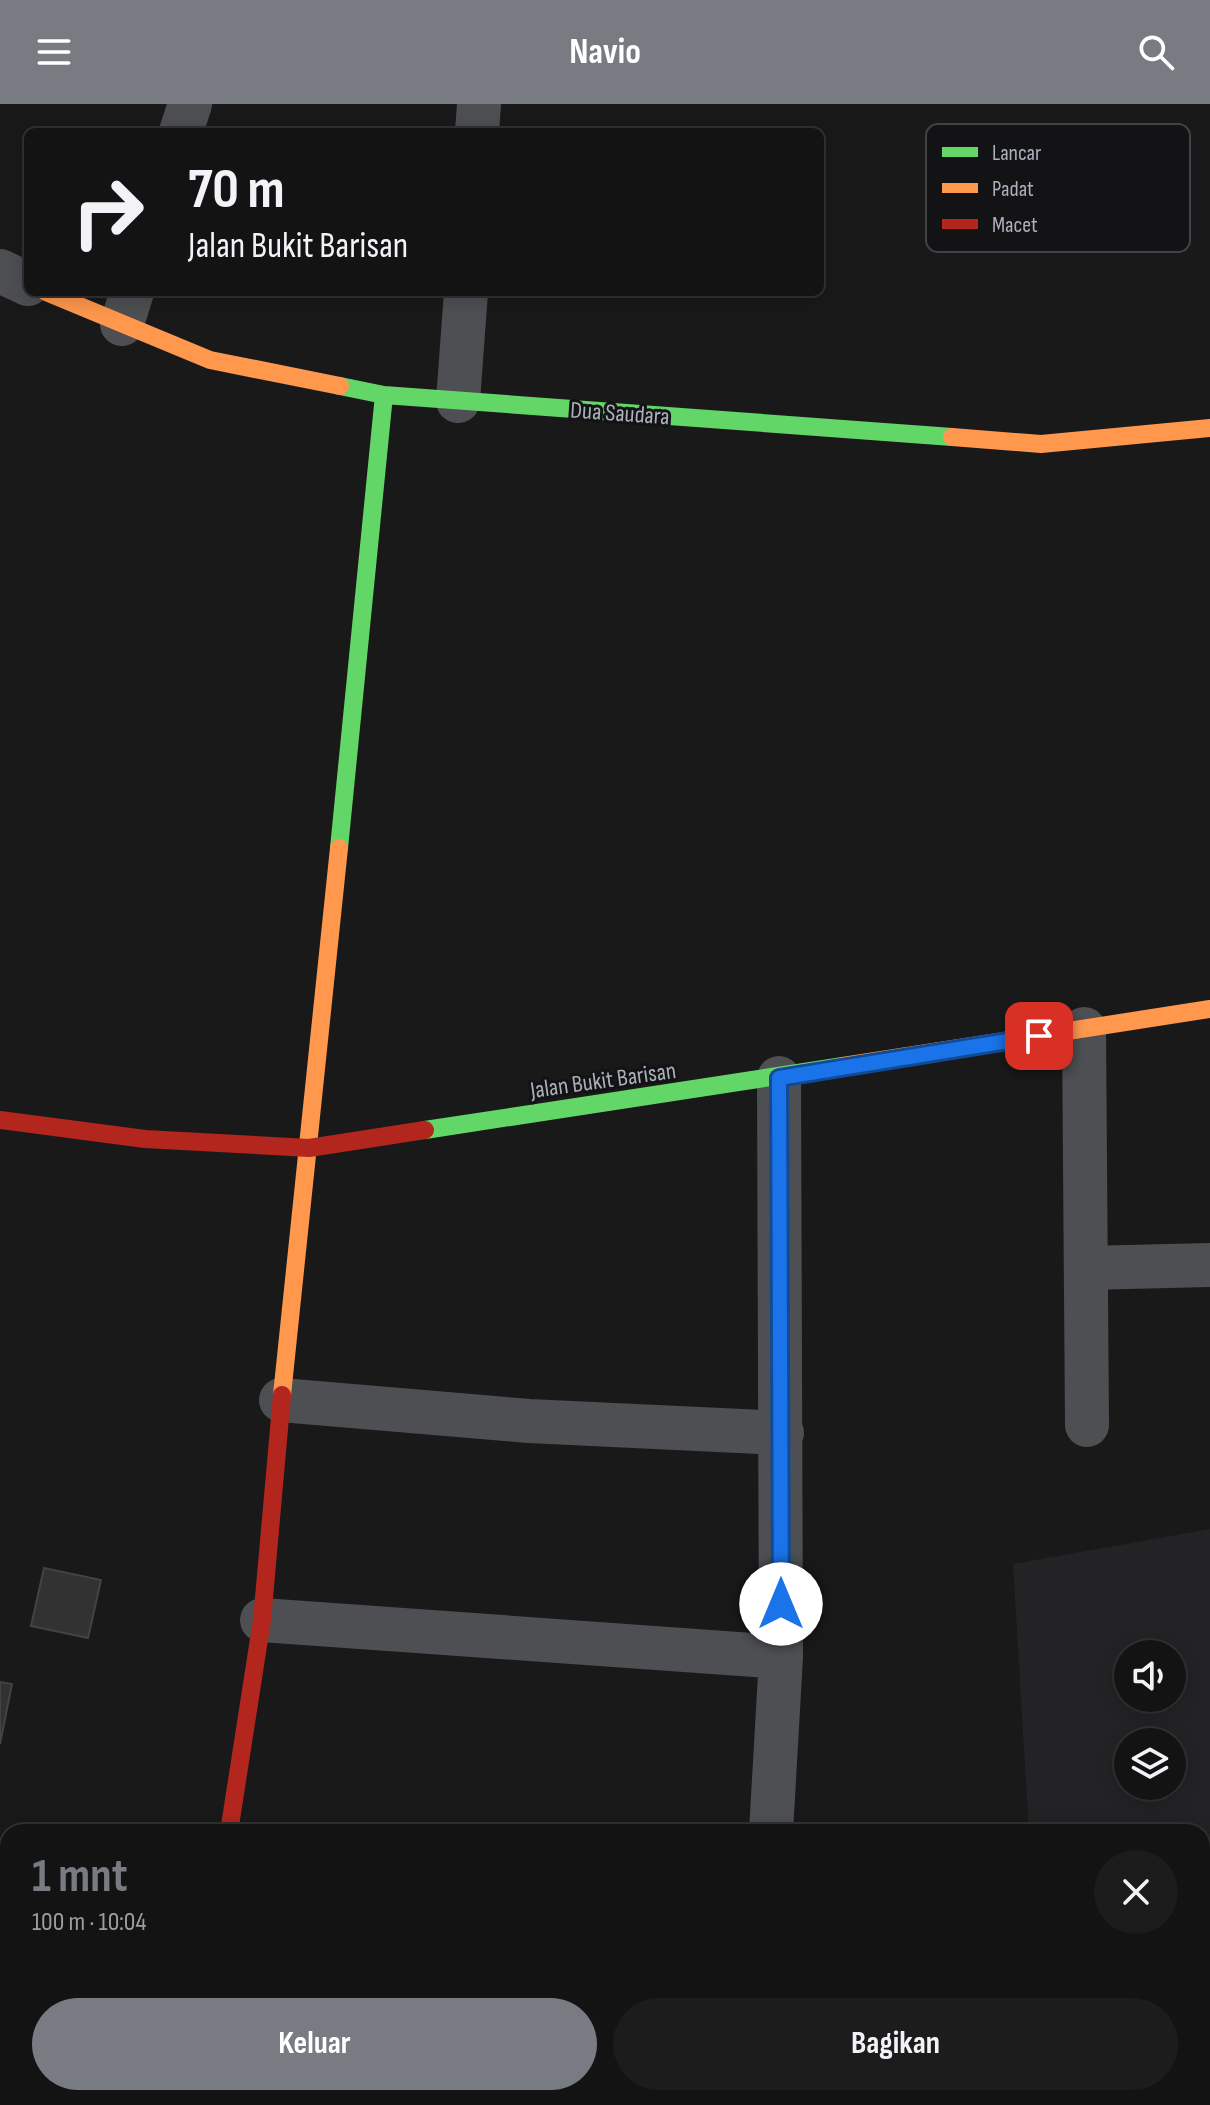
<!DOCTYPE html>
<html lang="id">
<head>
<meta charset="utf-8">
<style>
  body { margin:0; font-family:"Sofia Sans Condensed",sans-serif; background:#1c1c1c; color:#f1f3f6; height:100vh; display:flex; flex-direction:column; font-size:30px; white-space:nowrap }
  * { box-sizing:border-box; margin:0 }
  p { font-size:26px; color:#9d9ea0 }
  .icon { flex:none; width:44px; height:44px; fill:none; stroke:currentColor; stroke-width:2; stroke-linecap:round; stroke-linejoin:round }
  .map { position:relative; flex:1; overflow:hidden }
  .drawer { position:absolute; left:0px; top:1720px; width:1210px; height:282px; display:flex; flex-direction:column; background:#131313; border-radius:24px 24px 0 0; box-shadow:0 4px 20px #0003,0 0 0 2px #323233 }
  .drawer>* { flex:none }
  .hud { position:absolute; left:24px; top:24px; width:800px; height:168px; border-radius:12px; box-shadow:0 4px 20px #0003,0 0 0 2px #323233; background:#131313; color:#f1f3f6; overflow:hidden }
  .controls { position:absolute; left:1114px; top:1536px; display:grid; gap:16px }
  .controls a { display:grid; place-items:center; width:72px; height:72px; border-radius:50%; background:#131313; box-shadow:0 4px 20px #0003,0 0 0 2px #323233; font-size:40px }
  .pin { position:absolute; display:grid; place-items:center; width:68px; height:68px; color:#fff; margin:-34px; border-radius:16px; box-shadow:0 4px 12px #0006 }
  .me { position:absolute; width:88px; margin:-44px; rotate:0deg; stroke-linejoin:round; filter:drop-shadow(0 0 6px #0008) }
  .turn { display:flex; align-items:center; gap:28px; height:168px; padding:0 32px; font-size:36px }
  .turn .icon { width:104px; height:104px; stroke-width:2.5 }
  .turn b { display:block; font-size:56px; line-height:68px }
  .round { display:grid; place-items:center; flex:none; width:84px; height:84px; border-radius:42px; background:#1c1c1c }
  .headline { display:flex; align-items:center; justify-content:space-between; height:136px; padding:0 32px }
  h1 { font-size:48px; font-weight:700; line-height:60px; color:#787c82 }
  .button { display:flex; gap:16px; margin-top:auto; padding:16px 32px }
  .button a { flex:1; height:92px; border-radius:48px; background:#787c82; color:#fff; font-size:32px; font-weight:700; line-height:92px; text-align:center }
  .button a+a { background:#1c1c1c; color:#f1f3f6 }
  header { display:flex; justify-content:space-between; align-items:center; height:104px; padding:0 32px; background:#787c82; color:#fff; font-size:36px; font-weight:700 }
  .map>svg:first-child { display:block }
  .built { fill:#232326; fill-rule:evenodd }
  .building { fill:#323233; stroke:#414345; stroke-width:2 }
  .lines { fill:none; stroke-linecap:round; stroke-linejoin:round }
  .street { stroke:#4d4f52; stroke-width:44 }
  .fast { stroke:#63d668; stroke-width:18 }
  .slow { stroke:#ff974d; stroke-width:18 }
  .jam { stroke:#b3261e; stroke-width:18 }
  .route-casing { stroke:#114b97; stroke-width:20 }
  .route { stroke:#1a73e8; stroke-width:14 }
  .labels { text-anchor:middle; stroke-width:6; stroke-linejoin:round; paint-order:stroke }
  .street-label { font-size:24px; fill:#abb1ba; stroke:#131316 }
  .key { fill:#131316; stroke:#414247; stroke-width:2 }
  .key-label { font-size:22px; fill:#abb1ba }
</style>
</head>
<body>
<header><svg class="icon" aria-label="menu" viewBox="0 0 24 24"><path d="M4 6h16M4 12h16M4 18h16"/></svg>Navio<svg class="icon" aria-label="search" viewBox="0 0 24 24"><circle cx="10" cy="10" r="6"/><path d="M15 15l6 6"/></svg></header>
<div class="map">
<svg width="1210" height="2001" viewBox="0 0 1210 2001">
  <rect width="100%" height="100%" fill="#191919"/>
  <path class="built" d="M1210,1425V2001H1046L1045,1994H1202V1728H1029L1013,1460ZM1128,1550H1172V1594H1128ZM1128,1638H1172V1682H1128Z"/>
  <path class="building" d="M44,1464L101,1476L88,1534L31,1522Z
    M0,1578L12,1580L0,1640Z
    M0,1808L8,1809V1894L0,1893Z
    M0,1987L8,1988V1994H45L79,2001H0Z"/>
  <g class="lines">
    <path class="street" d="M181,28L190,0
      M477,28L479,0
      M0,167L28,180
      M122,220L132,188
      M458,297L466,188
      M1084,925L1087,1321
      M1086,1164L1210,1161
      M281,1296L529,1317L782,1329
      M262,1516L781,1553
      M771,1728L781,1553L779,974
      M204,2001L205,1994
      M764,2001V1994"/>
    <path class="fast" d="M340,282L384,291L952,333
      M339,744L384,291
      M425,1026L843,962"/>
    <path class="slow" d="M46,188L210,256L340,282
      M952,333L1041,340L1210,324
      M843,962L1210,905
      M282,1291L339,744"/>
    <path class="jam" d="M0,1016L145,1035L309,1044L425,1026
      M229,1728L262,1516L282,1291"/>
  </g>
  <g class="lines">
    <defs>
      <path id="route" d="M781,1500L779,974L1039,932"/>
    </defs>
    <use href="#route" class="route-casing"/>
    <use href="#route" class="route"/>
  </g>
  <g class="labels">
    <g class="street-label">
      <text transform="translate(620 309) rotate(4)" y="8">Dua Saudara</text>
      <text transform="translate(603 976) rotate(-8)" y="8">Jalan Bukit Barisan</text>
    </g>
  </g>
  <rect x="926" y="20" width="264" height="128" rx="12" class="key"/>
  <rect x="942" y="43" width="36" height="10" fill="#63d668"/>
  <rect x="942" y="79" width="36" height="10" fill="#ff974d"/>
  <rect x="942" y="115" width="36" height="10" fill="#b3261e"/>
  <g class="key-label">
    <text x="992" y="56">Lancar</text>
    <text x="992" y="92">Padat</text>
    <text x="992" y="128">Macet</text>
  </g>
</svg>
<div class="controls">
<a><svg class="icon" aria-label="sound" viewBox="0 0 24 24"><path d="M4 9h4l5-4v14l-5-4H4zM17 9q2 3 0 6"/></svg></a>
<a><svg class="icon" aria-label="layers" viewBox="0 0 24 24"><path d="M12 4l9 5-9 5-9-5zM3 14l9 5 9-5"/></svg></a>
</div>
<div class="pin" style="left:1039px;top:932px;background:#d93025"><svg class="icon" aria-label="arrive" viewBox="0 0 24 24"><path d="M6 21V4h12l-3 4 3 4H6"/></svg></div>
<svg class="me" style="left:781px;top:1500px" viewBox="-20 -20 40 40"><circle r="19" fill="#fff"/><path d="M0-13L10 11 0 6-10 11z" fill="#1a73e8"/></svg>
<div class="hud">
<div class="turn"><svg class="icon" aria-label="right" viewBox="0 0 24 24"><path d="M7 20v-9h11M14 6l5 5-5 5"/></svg><div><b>70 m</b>Jalan Bukit Barisan</div></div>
</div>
<section class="drawer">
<div class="headline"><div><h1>1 mnt</h1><p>100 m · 10:04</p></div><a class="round"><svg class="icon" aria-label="close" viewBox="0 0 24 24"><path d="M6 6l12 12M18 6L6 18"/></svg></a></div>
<div class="button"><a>Keluar</a><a>Bagikan</a></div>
</section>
</div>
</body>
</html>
